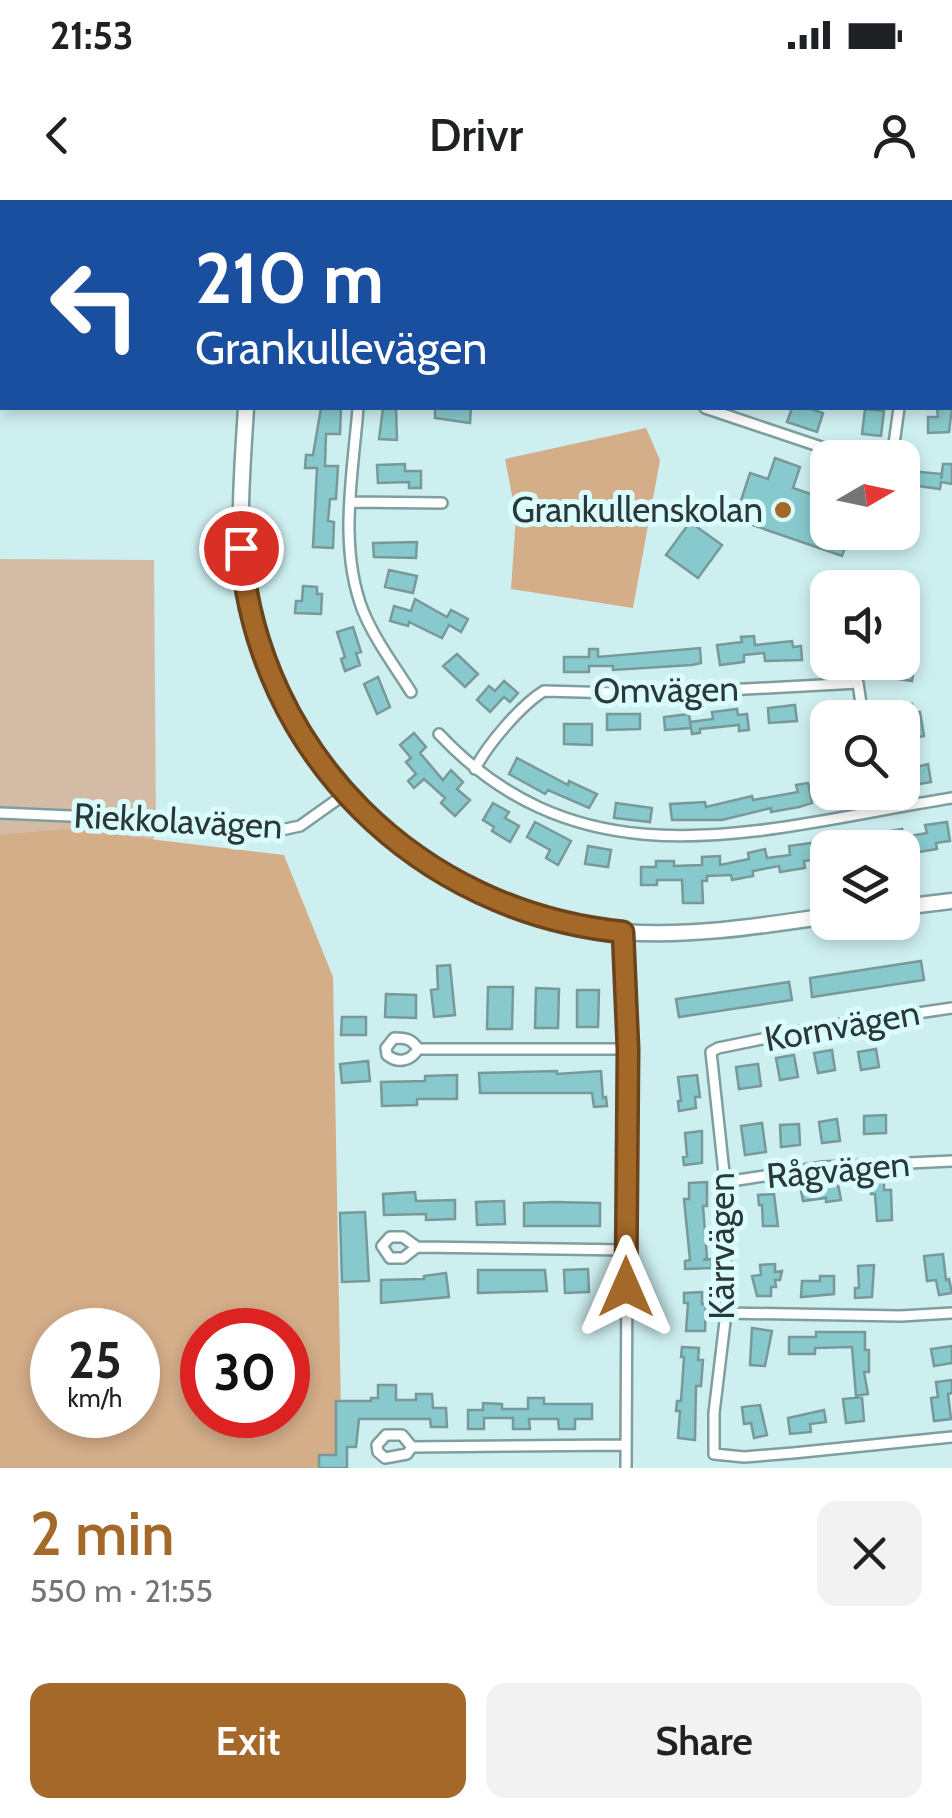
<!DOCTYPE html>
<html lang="en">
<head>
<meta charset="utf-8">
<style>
  body { margin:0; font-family:Cabin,sans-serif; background:#f2f2f2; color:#202124; height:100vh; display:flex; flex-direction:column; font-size:38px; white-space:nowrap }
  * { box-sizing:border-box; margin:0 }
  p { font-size:32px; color:#757577 }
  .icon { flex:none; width:55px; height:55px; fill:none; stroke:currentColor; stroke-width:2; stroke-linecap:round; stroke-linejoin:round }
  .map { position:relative; height:1268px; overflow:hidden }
  .side { display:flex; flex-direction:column; background:#fff; flex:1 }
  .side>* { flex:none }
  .guide { position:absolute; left:0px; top:0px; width:952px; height:210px; box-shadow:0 5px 15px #0003; background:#1a4fa0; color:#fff; overflow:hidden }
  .needle { width:65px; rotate:81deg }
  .controls { position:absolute; left:810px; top:240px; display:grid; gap:20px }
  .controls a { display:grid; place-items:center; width:110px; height:110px; border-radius:20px; background:#fff; box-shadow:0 5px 15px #0003; font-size:50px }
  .speed { position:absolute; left:30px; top:1108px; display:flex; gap:20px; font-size:50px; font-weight:700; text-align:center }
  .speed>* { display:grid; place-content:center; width:130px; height:130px; border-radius:50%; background:#fff; box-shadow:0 5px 15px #0003; line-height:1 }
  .speed small { font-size:25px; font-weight:400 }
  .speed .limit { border:15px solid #d22; background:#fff; color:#111 }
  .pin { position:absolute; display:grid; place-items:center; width:85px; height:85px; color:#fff; margin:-42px; border:5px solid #fff; border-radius:50%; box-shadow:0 2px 10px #0007 }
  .me { position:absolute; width:110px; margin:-55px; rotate:0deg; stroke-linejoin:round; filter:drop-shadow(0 0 8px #0008) }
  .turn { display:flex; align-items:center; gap:35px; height:210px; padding:0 30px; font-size:45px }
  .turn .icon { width:130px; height:130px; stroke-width:2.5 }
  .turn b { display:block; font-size:70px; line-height:85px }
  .round { display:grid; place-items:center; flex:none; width:105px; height:105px; border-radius:20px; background:#f2f2f2 }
  .headline { display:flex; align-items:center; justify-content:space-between; height:170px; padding:0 30px }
  h1 { font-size:60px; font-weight:600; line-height:75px; color:#a46929 }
  .action { display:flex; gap:20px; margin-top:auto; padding:20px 30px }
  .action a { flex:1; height:115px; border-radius:20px; background:#a46929; color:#fff; font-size:40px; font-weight:600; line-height:115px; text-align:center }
  .action a+a { background:#f2f2f2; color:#202124 }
  .status { display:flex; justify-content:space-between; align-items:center; height:70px; padding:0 50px; background:#fff; direction:ltr }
  .status svg { height:28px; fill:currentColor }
  header { display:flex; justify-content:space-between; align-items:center; height:130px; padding:0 30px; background:#fff; font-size:45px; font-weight:600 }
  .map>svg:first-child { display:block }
  .green { fill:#d4bba5 }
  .forest { fill:#d4ad89; fill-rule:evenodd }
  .building { fill:#87c9cc; stroke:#799899; stroke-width:2.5 }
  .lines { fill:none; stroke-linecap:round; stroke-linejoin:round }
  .street-casing { stroke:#7f9e9f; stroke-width:14 }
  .secondary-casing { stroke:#7f9e9f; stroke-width:19 }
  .street { stroke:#fff; stroke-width:9 }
  .secondary { stroke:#fff; stroke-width:14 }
  .route-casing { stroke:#6b441b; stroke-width:25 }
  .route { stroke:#a46929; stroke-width:18 }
  .poi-dot { fill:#a46929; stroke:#dbfcfd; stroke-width:4 }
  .labels { text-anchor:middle; stroke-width:10; stroke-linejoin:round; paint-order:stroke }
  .poi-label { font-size:35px; fill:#2b3839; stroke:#dbfcfd; text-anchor:end }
  .street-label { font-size:35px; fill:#2b3839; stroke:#dbfcfd }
</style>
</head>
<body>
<div class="status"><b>21:53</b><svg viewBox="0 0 49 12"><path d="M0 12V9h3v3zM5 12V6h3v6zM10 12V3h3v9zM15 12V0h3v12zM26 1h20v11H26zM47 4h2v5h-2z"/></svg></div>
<header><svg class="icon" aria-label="back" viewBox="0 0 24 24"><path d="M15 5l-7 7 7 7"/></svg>Drivr<svg class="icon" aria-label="person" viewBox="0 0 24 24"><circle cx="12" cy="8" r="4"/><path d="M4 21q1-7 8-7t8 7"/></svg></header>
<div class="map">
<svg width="952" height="1268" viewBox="0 0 952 1268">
  <rect width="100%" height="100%" fill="#ceeff0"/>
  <path class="green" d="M0,359L154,360L156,625L109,877L0,1165Z"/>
  <path class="forest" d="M0,0H198L2,2V72Z
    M646,228L660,260L633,408L511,389L516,316L505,259Z
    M65,629L284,655L333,777L342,1268H0V635ZM52,1130H138V1215H52ZM202,1130H288V1215H202Z"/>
  <path class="building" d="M321,208H341L340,234H326L325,266H338L336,299H330L328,321L334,322L333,348L313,347L317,268H305L306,255H313Z
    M383,208H396L397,240L379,239Z
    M435,208H471L470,223L435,218Z
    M792,208H808L823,213L817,232L787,222Z
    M937,208H952L949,232L928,233V217H938Z
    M865,209L884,211L881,236L862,234Z
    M775,258L800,267L793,288L828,300V332H850L842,356L735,319L750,273L768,279Z
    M405,264V271H421V288H409V282L378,283L377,265Z
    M943,264H952V284L941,282L940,289L910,285L912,271L942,274L941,279Z
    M690,322L722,345L698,378L666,355Z
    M417,342L416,358L374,357L373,343Z
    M389,370L417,376L413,393L385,387Z
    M303,386L317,387V394H322L321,414L295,413L296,401H302Z
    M415,399L447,417L451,410L468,419L461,432L449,425L442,438L409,422L408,426L390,421L394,406L411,411Z
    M353,427L361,452L356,453L360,465L345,471L341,459L345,457L337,432Z
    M754,436L755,445L792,441L793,447L801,446L802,460L765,461L764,453L744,455V462L720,465L717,445L742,442L741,437Z
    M700,448L701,463L692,465L613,470V466H589V472H564V457H589V449H598V457Z
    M904,449L917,452L912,481L898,479Z
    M457,454L478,474L465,487L443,466Z
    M378,477L390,507L377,514L364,484Z
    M504,481L518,493L510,502L504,497L490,512L477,500L489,486L495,491Z
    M912,504L914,513L920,512L924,536L909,539L907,526H902V518H890L889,508Z
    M795,505L797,521L769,523L768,508Z
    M737,509L738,515L747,514L749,530L739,531V525L700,529V533L692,534L690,522L691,528L665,530L664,517L689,514L690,522L713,519L712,512Z
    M607,514H640V529L607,530Z
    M564,524H592V545L564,544Z
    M414,533L426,547L420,553L443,580L451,570L463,582L457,589L470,600L455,616L441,603L445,598L424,579L414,588L408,581L416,574L406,562L411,558L400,545Z
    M517,558L568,585L569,581L597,594L589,608L548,590L545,594L509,574Z
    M928,564L931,582L902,587V571Z
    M808,583L812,603L799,607L771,612V608L722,620H672L670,604L705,602L706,607L752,596L753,600L798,592L796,585Z
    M493,603L509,612L505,618L519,626L510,642L492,631L494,627L483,620Z
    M616,603L652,608L650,622L614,618Z
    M535,622L571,641L558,665L546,658L550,650L527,637Z
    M947,622L950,641L936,643L937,649L913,653L912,646L866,648V643L887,639L886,632L902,629L904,637L927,633L925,625Z
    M811,643L812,651L828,649V658L804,661L805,668L780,672L779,666L753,671V676L732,680L731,675L707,676V681H702L703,703H683L682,680H657V685H641V667H656V661H674V666L702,665V657L720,656V665L749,659L748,653L765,649L767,658L790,655L789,646Z
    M588,646L611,650L608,667L585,664Z
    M921,761L924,780L812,797L810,778Z
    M450,765L455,815L434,817L431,790L438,789L437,766Z
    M789,782L792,800L679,817L676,799Z
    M488,787H513L512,829H487Z
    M536,788L559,789L558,828H535Z
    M577,790H599L598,827H577Z
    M386,794L416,795V818L385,817Z
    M342,817H366V835H341Z
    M876,849L879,867L861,870L858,852Z
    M832,850L835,870L818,873L814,853Z
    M794,855L798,877L780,880L776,858Z
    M368,861L370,881L342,883L340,864Z
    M758,864L761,886L739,889L736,867Z
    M557,871V874L601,871L603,898L606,897L607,906L594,907L592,893H480L479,873Z
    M457,875V899H417V905L382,906L381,882L425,881V876Z
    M697,875L700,897H695L696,908L679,911L678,901H681L678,877Z
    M886,915V933L864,934V916Z
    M837,919L840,941L822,943L819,922Z
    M762,923L766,952L745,955L741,926Z
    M799,924L800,945L781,947L780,925Z
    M702,931V963L684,965L683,957L687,956L685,933Z
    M884,981V990H891L892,1020L877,1021L875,994H871L870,982Z
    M707,982V1006H703L707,1058L703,1060L712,1059V1068L685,1069V1061L690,1060L684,999H689V983Z
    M822,982L823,986L838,984L841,1000L826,1002V998L803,1001L800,985Z
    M415,992L416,1001L455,1000V1019L426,1020V1014L384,1015L383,994Z
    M774,994L778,1026H763L762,1005H759L758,995Z
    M504,1001L505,1024L477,1025L476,1002Z
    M555,1002L600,1003V1026H524V1003Z
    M365,1012L369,1081L342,1082L340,1013Z
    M943,1054L946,1080L949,1079L952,1093L939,1095L936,1080L927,1081L924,1056Z
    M775,1064V1072L782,1071L780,1080H775L776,1087H771V1096H757L752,1076L761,1075L760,1065Z
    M874,1065L872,1097L855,1098V1088H859L858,1066Z
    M588,1069L589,1092L565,1093L564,1070Z
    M478,1070H545L547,1091L478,1093Z
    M446,1073L449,1097L381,1103V1080L424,1079V1076Z
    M820,1076H834V1094L801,1097L802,1081H820Z
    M702,1092V1104H706L705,1131H686L688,1103H684V1093Z
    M752,1128L772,1131L765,1166L750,1165Z
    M816,1132H865V1150H869V1172H864L868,1194L856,1196L852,1147L815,1148V1154H789V1137H816Z
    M952,1146V1163L934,1166L931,1149Z
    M682,1147L699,1148L698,1160H703L701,1186H696L695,1240L678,1238L680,1211H676L677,1201H681L684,1157H681Z
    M952,1180V1193L948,1194L951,1219L934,1221L931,1198L938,1197L936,1182Z
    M378,1185H396V1200H416V1194H432L433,1208H446L447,1227H431L430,1219H359L356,1247H347V1268H319V1255H336V1201H371V1198H378Z
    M862,1197L864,1221L846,1223L843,1199Z
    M528,1198H544V1204H592V1219H575V1229H559L558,1219H529L530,1229H513V1218H484V1229H468V1210H483V1203L502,1204V1209H528Z
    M760,1205L767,1235L754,1238L751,1223L744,1224L742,1207Z
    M824,1210L826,1222L810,1224L811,1232L790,1234L788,1218Z"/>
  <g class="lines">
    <defs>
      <path id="street" d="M857,0L858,2
        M372,2V0
        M494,2V0
        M630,2V0
        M950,59H952
        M358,208C353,273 338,347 363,411C375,440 394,465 411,492
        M705,208L854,258
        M892,258L899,208
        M351,302L442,303
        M439,534C587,691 767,627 952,598
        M475,569C487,545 521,505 544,491L654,494L858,483L863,518
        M875,592L878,609
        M0,613L187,621L281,630L300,626L345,594
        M623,732L628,849L626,1268
        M952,808L822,827L718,848L711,852L725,982L726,1113L714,1213V1254L744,1257L793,1253L952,1237
        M418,849C412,839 406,838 394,838L386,848L387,855C398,864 411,861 418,849H628
        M725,982L823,967L952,961
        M417,1047L403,1058H390L382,1046L390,1037H403L417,1047L627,1050
        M726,1113L901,1116L952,1113
        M412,1247L402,1235H386L377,1245L378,1252L385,1258L407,1254L412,1247L625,1245"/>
      <path id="secondary" d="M256,2V0
        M246,208C242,275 235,345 250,412C289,583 447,720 623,732C691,737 760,726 828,716
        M902,707L952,701"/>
    </defs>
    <use href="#street" class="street-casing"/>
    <use href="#secondary" class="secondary-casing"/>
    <use href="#street" class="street"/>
    <use href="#secondary" class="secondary"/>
  </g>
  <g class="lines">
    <defs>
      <path id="route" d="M241,348C257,554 419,712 623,732L628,849L626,1087"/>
    </defs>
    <use href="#route" class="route-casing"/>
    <use href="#route" class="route"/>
  </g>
  <circle class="poi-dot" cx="783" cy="310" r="10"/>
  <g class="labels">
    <g class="poi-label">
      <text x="763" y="322">Grankullenskolan</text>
    </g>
    <g class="street-label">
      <text transform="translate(666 490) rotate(-1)" y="12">Omvägen</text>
      <text transform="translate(178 621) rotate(3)" y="12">Riekkolavägen</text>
      <text transform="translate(842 826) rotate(-10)" y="12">Kornvägen</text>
      <text transform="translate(838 970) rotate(-5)" y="12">Rågvägen</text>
      <text transform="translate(722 1046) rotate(-90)" y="12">Kärrvägen</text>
    </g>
  </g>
</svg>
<div class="controls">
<a><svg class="needle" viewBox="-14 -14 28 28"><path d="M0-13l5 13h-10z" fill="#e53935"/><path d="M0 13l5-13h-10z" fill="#757577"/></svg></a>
<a><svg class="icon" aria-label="sound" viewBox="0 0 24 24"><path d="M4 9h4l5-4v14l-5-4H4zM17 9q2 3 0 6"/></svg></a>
<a><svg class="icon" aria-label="search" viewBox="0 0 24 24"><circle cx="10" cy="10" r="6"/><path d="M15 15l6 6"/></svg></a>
<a><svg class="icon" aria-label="layers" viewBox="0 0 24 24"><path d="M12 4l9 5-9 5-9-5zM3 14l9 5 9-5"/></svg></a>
</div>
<div class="speed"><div>25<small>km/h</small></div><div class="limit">30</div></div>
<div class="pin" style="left:241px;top:348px;background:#d93025"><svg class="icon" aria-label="arrive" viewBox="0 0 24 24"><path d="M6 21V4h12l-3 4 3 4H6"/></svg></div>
<svg class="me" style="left:626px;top:1087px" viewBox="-20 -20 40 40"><path d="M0-17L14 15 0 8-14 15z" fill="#a46929" stroke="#fff" stroke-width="4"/></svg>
<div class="guide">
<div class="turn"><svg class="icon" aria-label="left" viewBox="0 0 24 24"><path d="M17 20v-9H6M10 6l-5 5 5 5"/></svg><div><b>210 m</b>Grankullevägen</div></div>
</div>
</div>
<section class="side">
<div class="headline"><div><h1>2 min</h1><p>550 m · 21:55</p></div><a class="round"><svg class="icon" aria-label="close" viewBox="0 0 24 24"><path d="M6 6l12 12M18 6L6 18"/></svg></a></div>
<div class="action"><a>Exit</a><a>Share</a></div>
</section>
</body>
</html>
